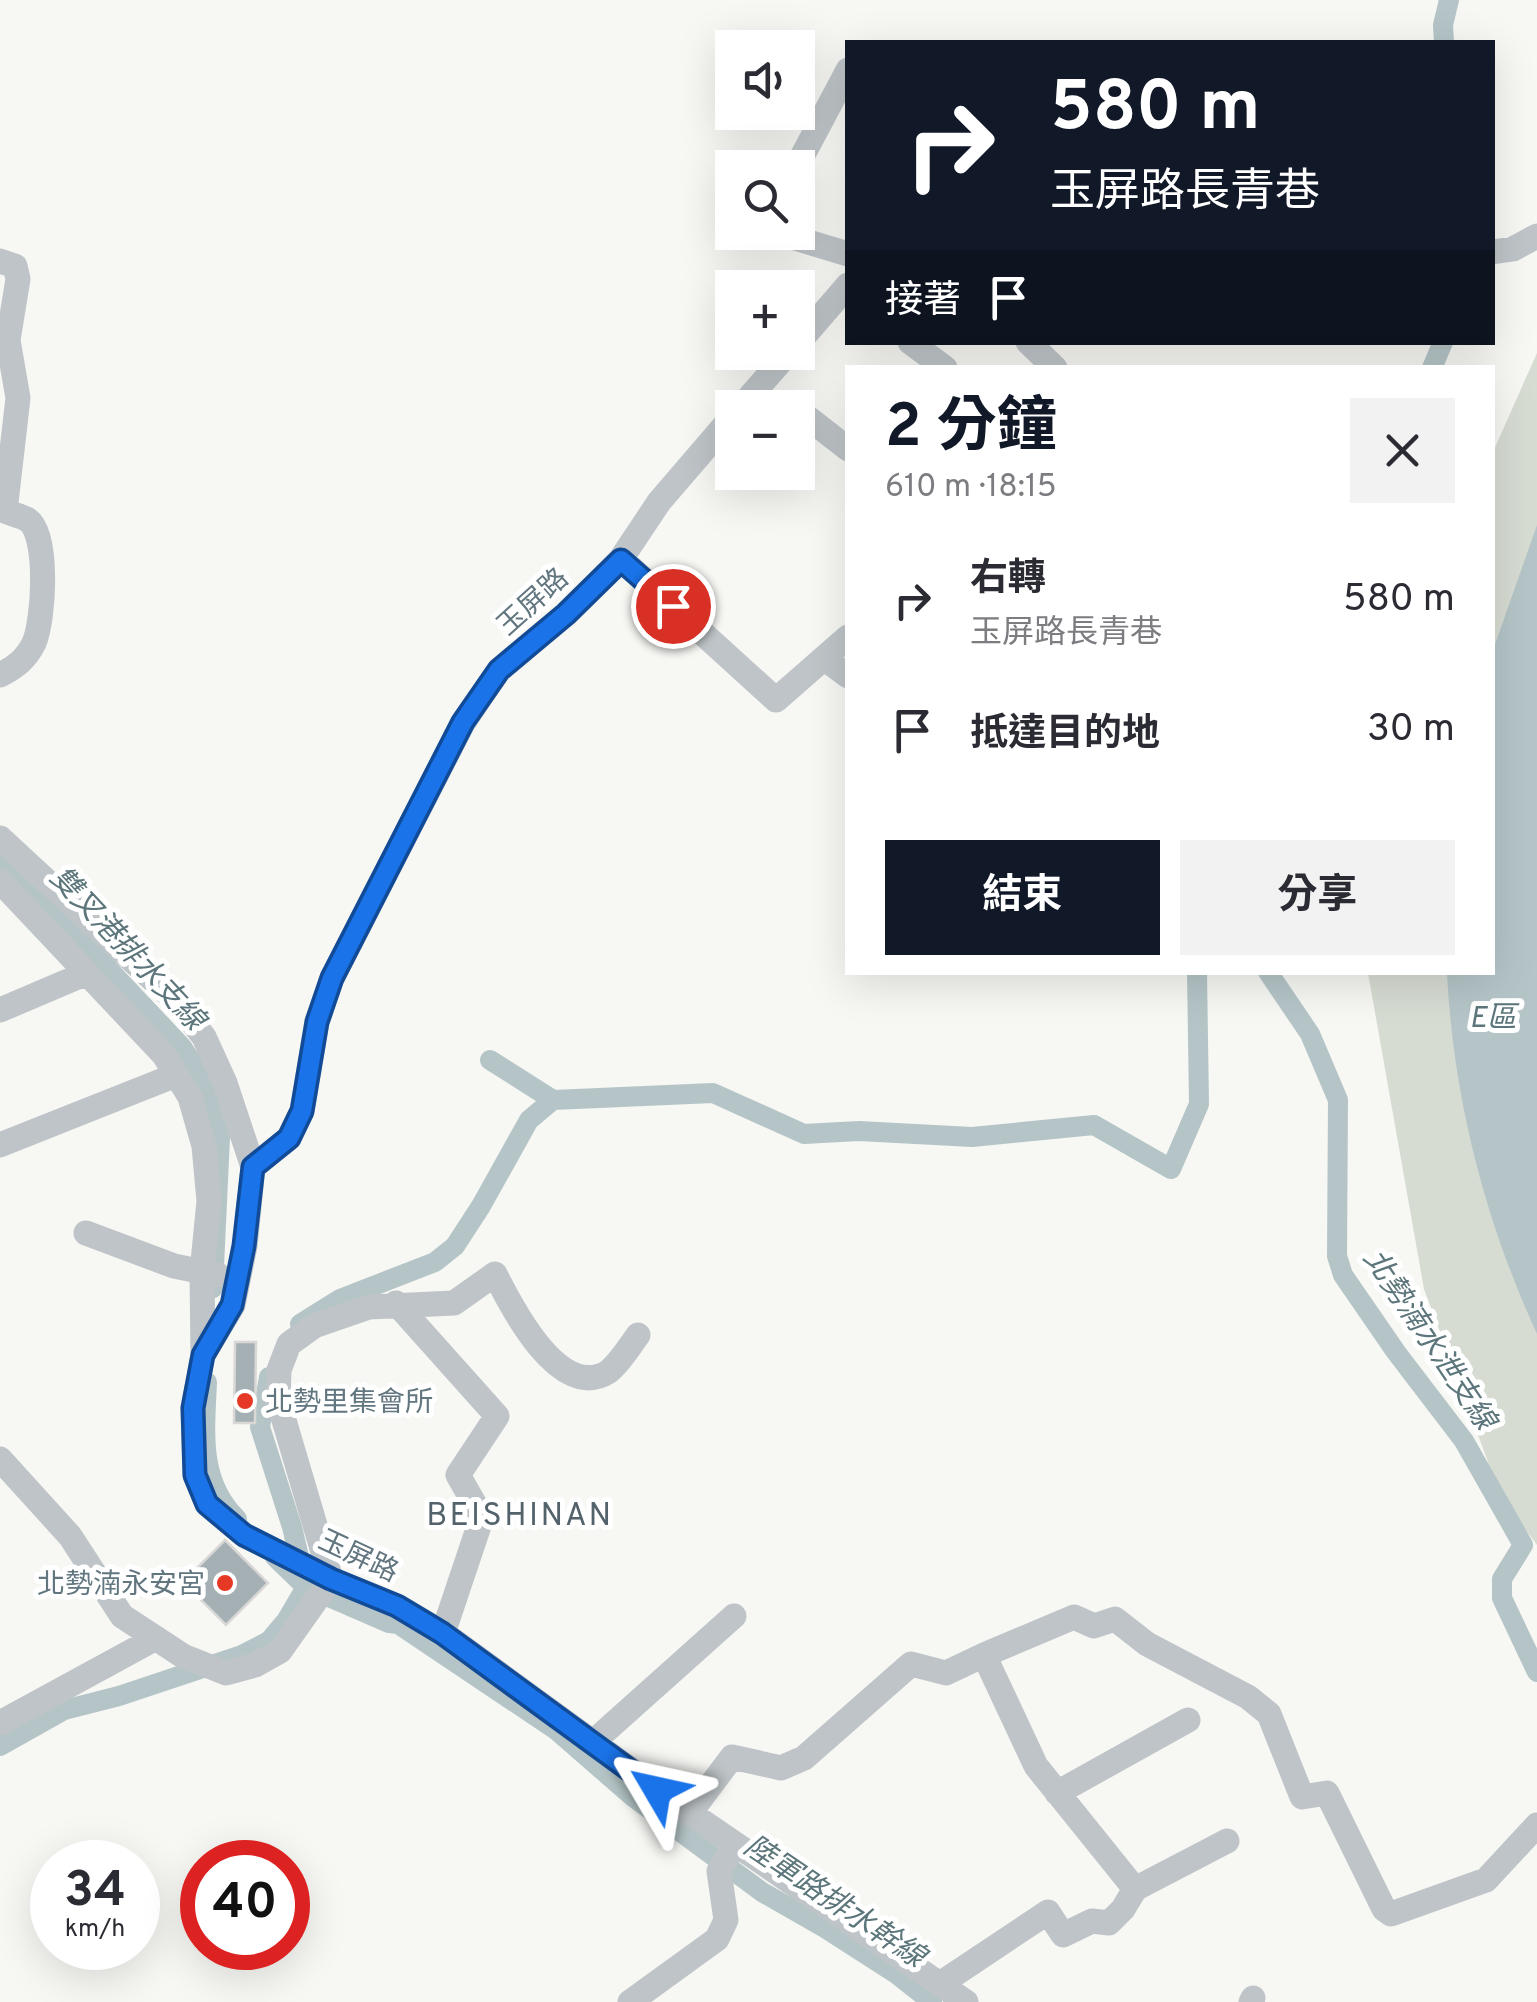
<!DOCTYPE html>
<html lang="zh-TW">
<head>
<meta charset="utf-8">
<style>
  body { margin:0; font-family:Overpass,"Noto Sans TC",sans-serif; background:#f2f2f3; color:#2b2b33; height:100vh; display:flex; flex-direction:column; font-size:38px; white-space:nowrap }
  * { box-sizing:border-box; margin:0 }
  p { font-size:32px; color:#7c7c81 }
  .icon { flex:none; width:55px; height:55px; fill:none; stroke:currentColor; stroke-width:2; stroke-linecap:round; stroke-linejoin:round }
  .map { position:relative; flex:1; overflow:hidden }
  .details { position:absolute; left:845px; top:365px; width:650px; height:610px; display:flex; flex-direction:column; background:#fff; border-radius:0px; box-shadow:0 10px 40px #0002 }
  .details>* { flex:none }
  .guide { position:absolute; left:845px; top:40px; width:650px; height:305px; border-radius:0px; box-shadow:0 10px 40px #0002; background:#111827; color:#fff; overflow:hidden }
  .fabs { position:absolute; left:715px; top:30px; display:grid; gap:20px }
  .fabs a { display:grid; place-items:center; width:100px; height:100px; border-radius:0px; background:#fff; box-shadow:0 10px 40px #0002; font-size:50px }
  .speed { position:absolute; left:30px; top:1840px; display:flex; gap:20px; font-size:50px; font-weight:700; text-align:center }
  .speed>* { display:grid; place-content:center; width:130px; height:130px; border-radius:50%; background:#fff; box-shadow:0 10px 40px #0002; line-height:1 }
  .speed small { font-size:25px; font-weight:400 }
  .speed .limit { border:15px solid #d22; background:#fff; color:#111 }
  .pin { position:absolute; display:grid; place-items:center; width:85px; height:85px; color:#fff; margin:-42px; border:5px solid #fff; border-radius:50%; box-shadow:0 2px 10px #0007 }
  .me { position:absolute; width:110px; margin:-55px; rotate:306deg; stroke-linejoin:round; filter:drop-shadow(0 0 8px #0008) }
  .turn { display:flex; align-items:center; gap:35px; height:210px; padding:0 40px; font-size:45px }
  .turn .icon { width:130px; height:130px; stroke-width:2.5 }
  .turn b { display:block; font-size:70px; line-height:85px }
  .then { display:flex; align-items:center; height:95px; padding:0 40px; background:#0003; gap:20px; font-size:38px }
  .round { display:grid; place-items:center; flex:none; width:105px; height:105px; border-radius:0px; background:#f2f2f3 }
  .overview { display:flex; align-items:center; justify-content:space-between; height:170px; padding:0 40px }
  h1 { font-size:60px; font-weight:700; line-height:75px; color:#111827 }
  .cta { display:flex; gap:20px; margin-top:auto; padding:20px 40px }
  .cta a { flex:1; height:115px; border-radius:0px; background:#111827; color:#fff; font-size:40px; font-weight:700; line-height:115px; text-align:center }
  .cta a+a { background:#f2f2f3; color:#2b2b33 }
  ul { padding:0; list-style:none }
  li { display:flex; align-items:center; gap:30px; height:130px; padding:0 40px }
  li div { flex:1 }
  li b { display:block; font-size:38px }
  li em { font-style:normal }
  .map>svg:first-child { display:block }
  .green { fill:#d7dcd3 }
  .water { fill:#b5c5c7 }
  .lines { fill:none; stroke-linecap:round; stroke-linejoin:round }
  .canal { stroke:#b5c5c7; stroke-width:20 }
  .building { fill:#a5b0b4; stroke:#d9d8d6; stroke-width:2.5 }
  .minor { stroke:#bec4c7; stroke-width:25 }
  .route-casing { stroke:#114b97; stroke-width:25 }
  .route { stroke:#1a73e8; stroke-width:18 }
  .poi-dot { fill:#e63925; stroke:#fff; stroke-width:4 }
  .labels { text-anchor:middle; stroke-width:10; stroke-linejoin:round; paint-order:stroke }
  .street-label { font-size:28px; fill:#627680; stroke:#fff }
  .poi-label { font-size:28px; fill:#627680; stroke:#fff; text-anchor:start }
  .water-label { font-size:30px; font-style:italic; fill:#5c767b; stroke:#fff }
  .quarter-label { font-size:32px; letter-spacing:2.5px; fill:#54636b; stroke:#fff }
</style>
</head>
<body>
<div class="map">
<svg width="1537" height="2002" viewBox="0 0 1537 2002">
  <rect width="100%" height="100%" fill="#f7f7f4"/>
  <path class="green" d="M1537,353V1545L1501,1497L1424,1289L1368,973L1492,972L1493,452Z"/>
  <path class="water" d="M1537,525V1334C1485,1221 1453,1097 1447,973L1492,972L1493,650Z"/>
  <g class="lines">
    <path class="canal" d="M1444,42L1443,25L1449,0
      M1432,368L1443,342
      M0,854L182,1047L199,1073L220,1138L213,1288
      M1268,972L1310,1034L1338,1100L1337,1256L1343,1275L1396,1352L1464,1441L1523,1545L1502,1579V1598L1537,1672
      M490,1060L553,1100L713,1093L804,1134L859,1131L972,1137L1094,1125L1171,1169L1199,1104L1197,972
      M300,1324L340,1299L435,1262L455,1246L481,1206L529,1120L553,1100
      M207,1382C205,1431 198,1481 237,1519
      M275,1557L306,1587L389,1623L398,1624L556,1730L633,1797L762,1892L825,1928L895,1973L932,2002
      M0,1746L64,1710L119,1696L242,1655L269,1641L286,1621L306,1587L292,1527L260,1427L269,1377"/>
  </g>
  <path class="building" d="M235,1342H256L255,1423H234Z
    M225,1540L268,1583L226,1625L183,1582Z"/>
  <g class="lines">
    <path class="minor" d="M796,168L848,70
      M775,232L848,254
      M1492,252L1513,249L1537,236
      M0,261L15,266L18,279L8,340L18,398L5,511C11,514 22,516 28,520C49,535 44,620 34,643C26,659 16,667 0,675
      M910,342L945,368
      M1028,342L1055,368
      M798,343L848,285
      M740,408L789,352
      M798,410L848,449
      M621,559L776,700L848,637
      M825,659L848,676
      M0,838L174,999L204,1037L225,1083L253,1167L245,1246L233,1305L203,1355L193,1408L195,1475L207,1504L244,1535L331,1579L397,1606L443,1633L690,1813L966,2002
      M0,881L164,1055L190,1097L204,1146L209,1201L202,1272L203,1355
      M0,1010L87,973
      M0,1145L176,1075
      M253,1167L289,1138L302,1111L317,1021L332,978L463,723L499,670L566,614L621,559L659,502L732,417
      M86,1233L174,1266L218,1275
      M396,1303L497,1416L458,1475L482,1517L443,1633
      M0,1459L70,1536L122,1616L183,1656L226,1673L255,1665L280,1651L331,1579L278,1400L279,1370L289,1344L314,1326L369,1307L454,1303L495,1274C512,1308 560,1402 608,1372C619,1364 630,1346 638,1335
      M984,1655L1074,1617L1094,1626L1115,1619L1147,1644L1248,1697L1269,1714L1302,1797L1327,1793L1384,1909L1391,1914L1486,1880L1537,1825
      M0,1723L156,1638
      M592,1743L734,1616
      M1057,1793L1188,1720
      M690,1813L732,1757L781,1768L804,1758L911,1664L946,1673L984,1655L1036,1766L1135,1889
      M940,1984L1048,1912L1063,1935L1092,1921L1109,1923L1123,1909L1135,1889L1227,1841
      M630,2002L717,1939L726,1920L719,1871L735,1844
      M1251,2002L1253,1998"/>
  </g>
  <g class="lines">
    <defs>
      <path id="route" d="M657,1790L442,1633L397,1606L331,1579L244,1535L207,1504L195,1475L193,1408L203,1355L232,1305L244,1246L253,1167L289,1138L302,1111L317,1022L332,978L463,722L499,670L566,614L621,560L673,606"/>
    </defs>
    <use href="#route" class="route-casing"/>
    <use href="#route" class="route"/>
  </g>
  <g class="poi-dot">
    <circle cx="245" cy="1401" r="10"/>
    <circle cx="225" cy="1583" r="10"/>
  </g>
  <g class="labels">
    <g class="street-label">
      <text transform="translate(532 601) rotate(-42)" y="10">玉屏路</text>
      <text transform="translate(359 1555) rotate(25)" y="10">玉屏路</text>
    </g>
    <g class="poi-label">
      <text x="265" y="1411">北勢里集會所</text>
      <text x="205" y="1593" text-anchor="end">北勢湳永安宮</text>
    </g>
    <g class="water-label">
      <text transform="translate(128 948) rotate(47)" y="10">雙叉港排水支線</text>
      <text x="1493" y="1027">E區</text>
      <text transform="translate(1430 1339) rotate(56)" y="10">北勢湳水泄支線</text>
      <text transform="translate(835 1901) rotate(34)" y="10">陸軍路排水幹線</text>
    </g>
    <g class="quarter-label">
      <text x="520" y="1525">BEISHINAN</text>
    </g>
  </g>
</svg>
<div class="fabs">
<a><svg class="icon" aria-label="sound" viewBox="0 0 24 24"><path d="M4 9h4l5-4v14l-5-4H4zM17 9q2 3 0 6"/></svg></a>
<a><svg class="icon" aria-label="search" viewBox="0 0 24 24"><circle cx="10" cy="10" r="6"/><path d="M15 15l6 6"/></svg></a>
<a>+</a>
<a>−</a>
</div>
<div class="speed"><div>34<small>km/h</small></div><div class="limit">40</div></div>
<div class="pin" style="left:673px;top:606px;background:#d93025"><svg class="icon" aria-label="arrive" viewBox="0 0 24 24"><path d="M6 21V4h12l-3 4 3 4H6"/></svg></div>
<svg class="me" style="left:657px;top:1790px" viewBox="-20 -20 40 40"><path d="M0-17L14 15 0 8-14 15z" fill="#1a73e8" stroke="#fff" stroke-width="4"/></svg>
<div class="guide">
<div class="turn"><svg class="icon" aria-label="right" viewBox="0 0 24 24"><path d="M7 20v-9h11M14 6l5 5-5 5"/></svg><div><b>580 m</b>玉屏路長青巷</div></div>
<div class="then">接著<svg class="icon" aria-label="arrive" viewBox="0 0 24 24"><path d="M6 21V4h12l-3 4 3 4H6"/></svg></div>
</div>
<section class="details">
<div class="overview"><div><h1>2 分鐘</h1><p>610 m · 18:15</p></div><a class="round"><svg class="icon" aria-label="close" viewBox="0 0 24 24"><path d="M6 6l12 12M18 6L6 18"/></svg></a></div>
<ul>
<li><svg class="icon" aria-label="right" viewBox="0 0 24 24"><path d="M7 20v-9h11M14 6l5 5-5 5"/></svg><div><b>右轉</b><p>玉屏路長青巷</p></div><em>580 m</em></li>
<li><svg class="icon" aria-label="arrive" viewBox="0 0 24 24"><path d="M6 21V4h12l-3 4 3 4H6"/></svg><div><b>抵達目的地</b></div><em>30 m</em></li>
</ul>
<div class="cta"><a>結束</a><a>分享</a></div>
</section>
</div>
</body>
</html>
